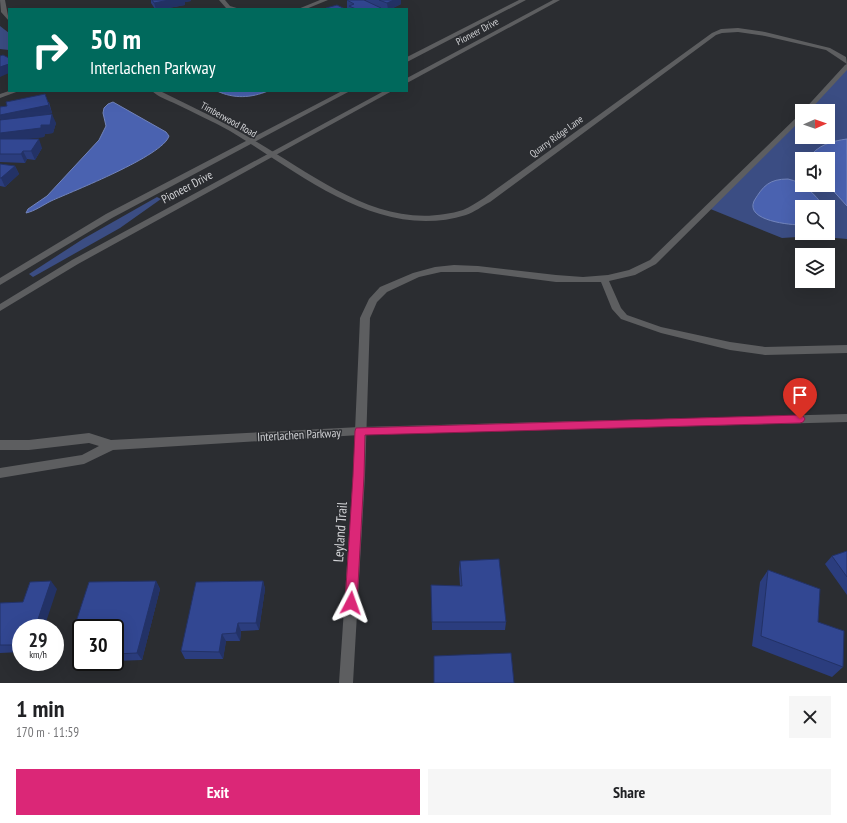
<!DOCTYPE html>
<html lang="en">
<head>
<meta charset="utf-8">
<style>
  body { margin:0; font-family:"PT Sans Narrow",sans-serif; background:#f6f6f6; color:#202124; height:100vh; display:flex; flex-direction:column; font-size:15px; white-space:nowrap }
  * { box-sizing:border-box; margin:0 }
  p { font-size:13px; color:#757577 }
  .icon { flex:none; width:22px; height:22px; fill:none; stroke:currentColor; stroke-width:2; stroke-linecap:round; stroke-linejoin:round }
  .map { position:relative; height:683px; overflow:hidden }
  .panel { display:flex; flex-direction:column; background:#fff; flex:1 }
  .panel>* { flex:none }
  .banner { position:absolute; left:8px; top:8px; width:400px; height:84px; border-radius:0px; box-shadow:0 4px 16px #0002; background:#00695c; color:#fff; overflow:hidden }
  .needle { width:26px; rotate:88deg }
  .fabs { position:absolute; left:795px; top:104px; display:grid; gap:8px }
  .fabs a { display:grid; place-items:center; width:40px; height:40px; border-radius:0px; background:#fff; box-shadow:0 4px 16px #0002; font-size:20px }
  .speed { position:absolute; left:12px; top:619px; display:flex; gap:8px; font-size:20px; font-weight:700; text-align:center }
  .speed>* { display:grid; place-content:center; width:52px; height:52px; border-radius:50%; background:#fff; box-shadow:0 4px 16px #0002; line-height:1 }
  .speed small { font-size:10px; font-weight:400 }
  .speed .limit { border:2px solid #111; border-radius:6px; background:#fff; color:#111 }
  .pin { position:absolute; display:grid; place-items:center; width:34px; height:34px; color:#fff; margin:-41px -17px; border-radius:50% 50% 50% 0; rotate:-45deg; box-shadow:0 0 4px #0007 }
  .pin .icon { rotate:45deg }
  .me { position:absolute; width:44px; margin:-22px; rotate:4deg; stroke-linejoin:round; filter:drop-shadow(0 0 3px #0008) }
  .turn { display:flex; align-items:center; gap:14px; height:84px; padding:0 16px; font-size:18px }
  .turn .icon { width:52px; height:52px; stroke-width:2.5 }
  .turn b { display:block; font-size:28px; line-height:34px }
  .round { display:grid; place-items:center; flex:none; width:42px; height:42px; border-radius:0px; background:#f6f6f6 }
  .head { display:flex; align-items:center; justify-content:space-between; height:68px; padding:0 16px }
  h1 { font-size:24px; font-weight:700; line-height:30px }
  .action { display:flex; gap:8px; margin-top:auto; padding:8px 16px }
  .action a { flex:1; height:46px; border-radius:0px; background:#db2777; color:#fff; font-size:16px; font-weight:700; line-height:46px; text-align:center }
  .action a+a { background:#f6f6f6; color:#202124 }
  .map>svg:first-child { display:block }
  .green { fill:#3b4d83; fill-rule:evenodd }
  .water { fill:#4a62b0; stroke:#7284bb }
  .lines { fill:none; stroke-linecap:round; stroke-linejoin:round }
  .minor { fill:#5d5e60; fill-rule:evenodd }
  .tertiary { fill:#5d5e60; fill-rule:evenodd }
  .wall { fill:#2b3d7e }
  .shaded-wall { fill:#233266 }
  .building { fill:#324792; stroke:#233266 }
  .route { fill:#db2777; stroke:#8e194d }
  .labels { text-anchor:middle; stroke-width:3; stroke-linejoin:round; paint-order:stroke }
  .far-street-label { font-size:10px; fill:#d1d2d5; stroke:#2b2d31 }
  .street-label { font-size:12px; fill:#d1d2d5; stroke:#2b2d31 }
  .near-street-label { font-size:14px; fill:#d1d2d5; stroke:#2b2d31 }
</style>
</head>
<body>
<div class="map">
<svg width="847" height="683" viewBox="0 0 847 683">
  <rect width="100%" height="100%" fill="#2b2d31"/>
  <path class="green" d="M0,26L9,33V50L0,49Z
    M847,69V239L813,236L782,238L708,208L802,115V137H828V111H805ZM802,159H828V185H802ZM802,207H828V233H802Z
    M157,197L161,199L120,228L33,277L29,274L83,239Z"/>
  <path class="water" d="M217,91H268C251,98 234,99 217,91Z
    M113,102L166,132L169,136C163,156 73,191 51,201C43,205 35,211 26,213L28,209L47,196L99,140L106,126L103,113L104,108L108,104Z
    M847,139V206L828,185V159H808C817,145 832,141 847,139Z
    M788,179C803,182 815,194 824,207H802V225C791,225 745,221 754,201C763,186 769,179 788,179Z"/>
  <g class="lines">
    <path class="minor" d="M0,0H5L9,21L1,12Z
      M219,0H225L230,6L240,9L226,8Z
      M320,0H328L306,9H298Z
      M738,28L765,32L830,48L846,57L847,64L826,50L765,36L738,32L722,33L716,35L490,202C482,206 475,212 466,215C379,242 300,173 230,131C212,121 194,113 176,104C168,100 158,97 152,91H160C193,107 226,123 257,142C313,175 376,226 445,214C451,213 457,212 463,210C470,207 477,202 484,198L712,33L721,29Z
      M847,64V70L809,111L802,112L845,65Z
      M9,91H19L0,98V94Z
      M802,113V119L656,264L635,275L609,281L621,308L627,315L661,327L730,342L765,347L847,345V353L765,355L730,350L661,333L621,319L612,309L601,282H556L478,272H441L419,277L387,292L377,302L370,318L365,476L353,683H339L353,476L360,318L369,299L380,287L413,273L435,267L454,265L478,266L556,275L583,277L608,275L629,270L650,260L800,114Z"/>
    <path class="tertiary" d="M519,0H526L407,62V57Z
      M553,0H560L407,83V78Z
      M342,91H350L112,218L0,285V278L106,214Z
      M384,91H392L78,264L0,311V304L72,260Z
      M847,414V422L360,435L113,450L84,464L0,478V468L82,455L99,446L89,443L29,450H0V440H29L89,433L111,440L360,427Z"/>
  </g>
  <path class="wall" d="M151,0H191V1L185,2V5L163,9H155L151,3Z
    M347,0L366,1V0H401V4L391,9H383L381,8V9H349L347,8Z
    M49,102L52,113L43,115L56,123L53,133L45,134L44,137L21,139L42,148L35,160L27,159L25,163L0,162V120H1L0,118V107Z
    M0,164L15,166L19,174L5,187L0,186Z
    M847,551V595L825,564L832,556Z
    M460,561L506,622L505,630H432L431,585L460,586L459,569Z
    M768,570L818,622L843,667L832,677L752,646L760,582Z
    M156,581L160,589L142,660L115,661V628H81V632L75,625Z
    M263,581L265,589L259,630L241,631L240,641H226L223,659H185L181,651Z
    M57,589L21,628V652L0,653V603L23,602Z"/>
  <path class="shaded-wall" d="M169,0H191V1L185,2V5L163,9H156L154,3Z
    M394,0H401V4L391,9H388L387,3Z
    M9,64V73L0,77V67Z
    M45,94L52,113L3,124L0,118V115Z
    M52,114L56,123L53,133L45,134L44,137L0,142V133L41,125Z
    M39,139L42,148L35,160L31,151Z
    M23,151L27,159L25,163L21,154Z
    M15,166L19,174L5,187L1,178Z
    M51,581L57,589L44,628H35Z
    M156,581L160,589L142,660L137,653Z
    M263,581L265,589L259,630L256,623Z
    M238,623L241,631L240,641L236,633Z
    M222,634L226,641L223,659L219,652Z"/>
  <path class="building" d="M152,0H169L154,3Z
    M347,0H364L381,8L378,9H356L349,6L354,4Z
    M379,0H394L387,3Z
    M337,5L345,9H327L326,8Z
    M3,55L9,58V64L0,67V56Z
    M45,94L49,105L0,115V107L7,106L6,102Z
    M52,114L50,125H41V128L0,133V120Z
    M0,139H39L31,151H23L21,154H0Z
    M0,164L15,166L1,178H0Z
    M847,551V577L832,556Z
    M499,559L506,622H432L431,585L462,586L460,561Z
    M768,570L820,589L818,622L844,631L843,667L761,636Z
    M51,581L35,628H21V645H0V603L23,602L30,582Z
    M156,581L137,653L115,654V628H101L103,624L75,625L89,582Z
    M263,581L256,623H238L236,633L222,634L219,652L181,651L196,582Z
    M511,653L514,683H434V656Z"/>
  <path class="route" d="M800,415L803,416L805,419L803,422L800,423L365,435L364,476L357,603L355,607L351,609L347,607L345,603L353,476L355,431L356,428Z"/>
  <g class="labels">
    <g class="far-street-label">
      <text transform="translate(477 31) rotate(-28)" y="4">Pioneer Drive</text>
      <text transform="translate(229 119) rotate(29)" y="4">Timberwood Road</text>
      <text transform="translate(556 136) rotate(-36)" y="4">Quarry Ridge Lane</text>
    </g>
    <g class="street-label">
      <text transform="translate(187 187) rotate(-28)" y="4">Pioneer Drive</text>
      <text transform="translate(299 435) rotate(-3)" y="4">Interlachen Parkway</text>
    </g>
    <g class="near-street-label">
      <text transform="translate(340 532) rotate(-86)" y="5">Leyland Trail</text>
    </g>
  </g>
</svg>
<div class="fabs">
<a><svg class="needle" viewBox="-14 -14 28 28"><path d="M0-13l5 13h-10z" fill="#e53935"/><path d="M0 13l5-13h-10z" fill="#757577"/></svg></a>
<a><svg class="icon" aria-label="sound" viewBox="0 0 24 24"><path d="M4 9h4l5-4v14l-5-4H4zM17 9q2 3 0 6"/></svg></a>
<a><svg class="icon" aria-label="search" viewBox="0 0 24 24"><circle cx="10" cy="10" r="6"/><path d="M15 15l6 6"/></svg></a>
<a><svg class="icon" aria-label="layers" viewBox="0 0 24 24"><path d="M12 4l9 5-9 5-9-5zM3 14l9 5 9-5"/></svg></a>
</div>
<div class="speed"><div>29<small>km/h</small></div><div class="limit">30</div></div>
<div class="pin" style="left:800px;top:419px;background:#d93025"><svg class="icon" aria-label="arrive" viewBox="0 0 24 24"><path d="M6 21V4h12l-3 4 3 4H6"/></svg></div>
<svg class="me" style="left:351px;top:603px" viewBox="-20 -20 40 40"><path d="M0-17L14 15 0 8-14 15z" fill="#db2777" stroke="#fff" stroke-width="4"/></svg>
<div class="banner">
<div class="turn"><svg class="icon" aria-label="right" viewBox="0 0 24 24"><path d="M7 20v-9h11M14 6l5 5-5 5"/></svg><div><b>50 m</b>Interlachen Parkway</div></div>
</div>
</div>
<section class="panel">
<div class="head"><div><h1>1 min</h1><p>170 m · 11:59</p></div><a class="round"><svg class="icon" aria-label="close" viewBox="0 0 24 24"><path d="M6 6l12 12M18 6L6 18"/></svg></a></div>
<div class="action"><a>Exit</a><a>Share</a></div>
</section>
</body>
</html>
